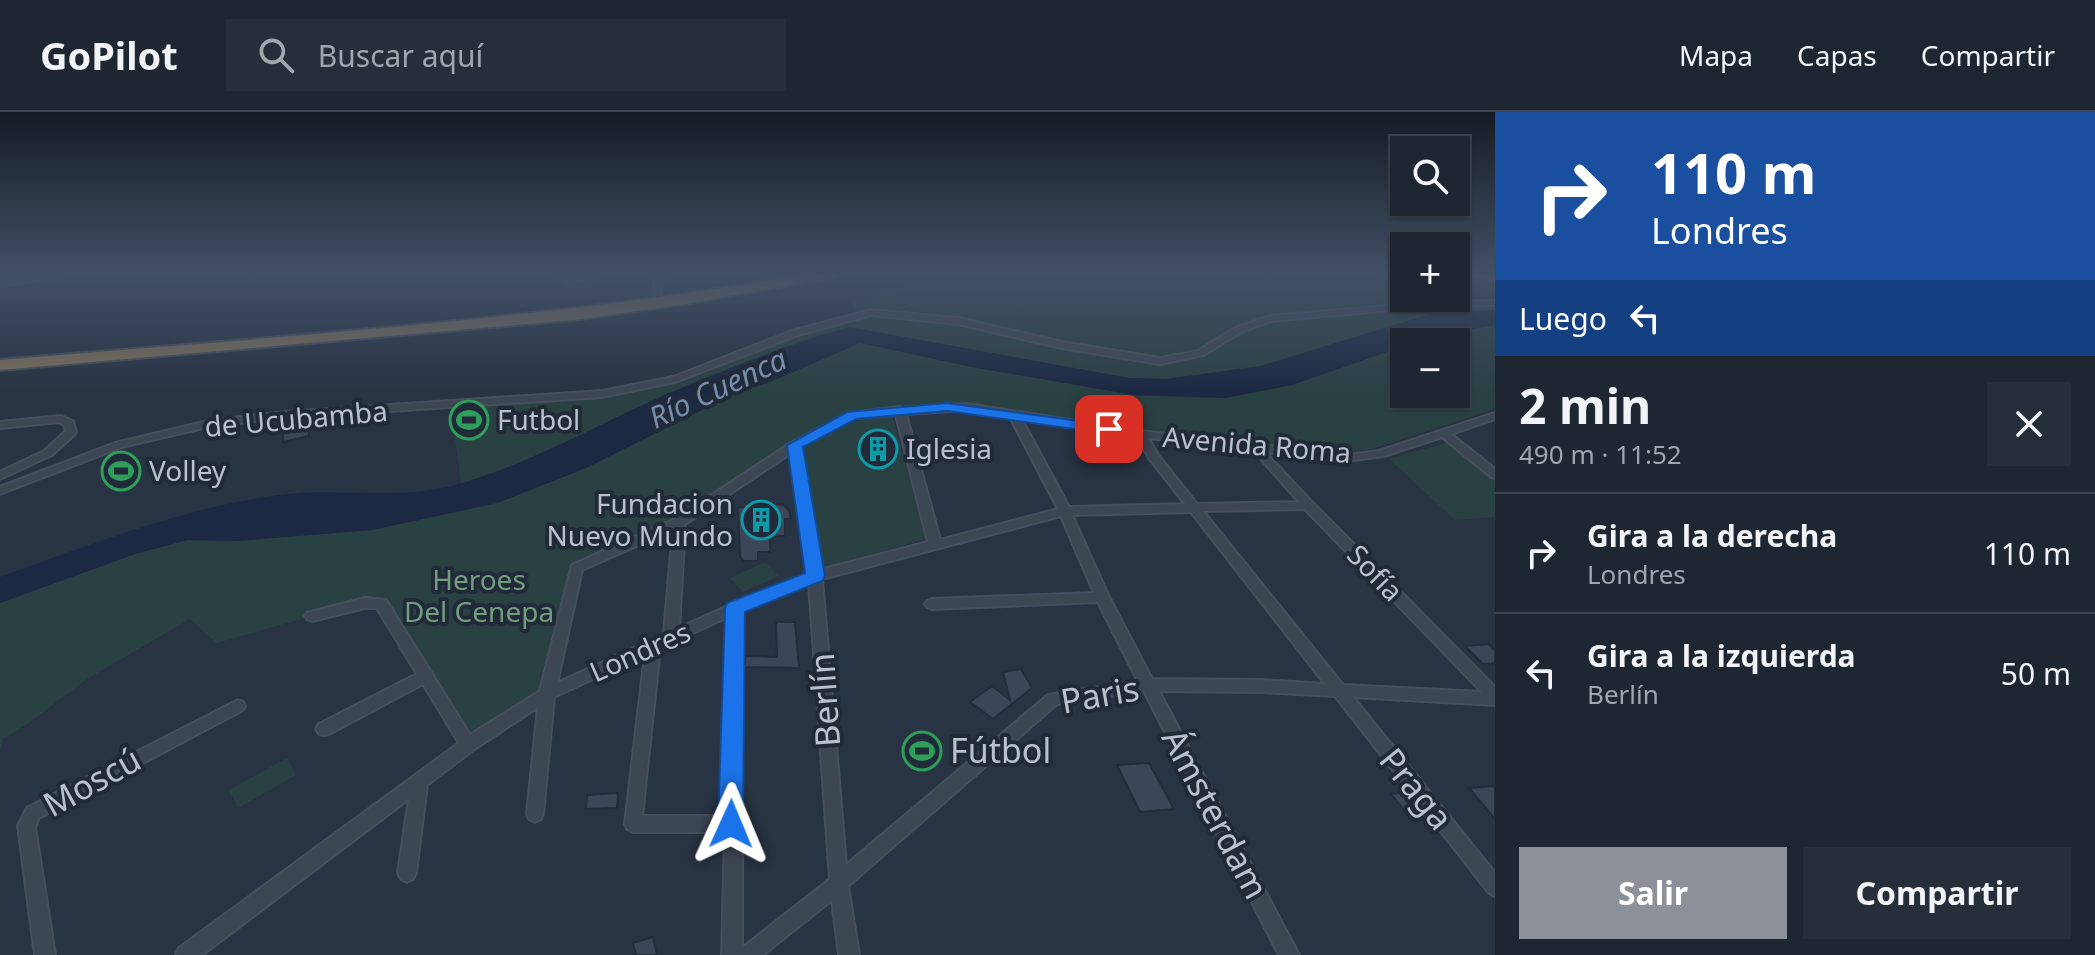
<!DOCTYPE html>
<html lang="es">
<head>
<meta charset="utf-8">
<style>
  body { margin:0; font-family:"Noto Sans",sans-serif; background:#262e3a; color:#f1f3f6; height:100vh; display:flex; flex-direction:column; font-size:30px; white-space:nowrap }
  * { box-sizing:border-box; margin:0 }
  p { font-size:26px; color:#a1a5ac }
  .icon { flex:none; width:44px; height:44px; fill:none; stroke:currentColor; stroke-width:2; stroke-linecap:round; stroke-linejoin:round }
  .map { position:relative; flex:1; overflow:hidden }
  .side { display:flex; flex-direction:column; background:#1e2632; width:600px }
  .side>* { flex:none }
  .guide { background:#1a4fa0; color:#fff; overflow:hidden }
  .controls { position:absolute; left:1390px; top:24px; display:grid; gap:16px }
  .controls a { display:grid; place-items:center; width:80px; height:80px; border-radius:0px; background:#1e2632; box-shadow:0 2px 6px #0004,0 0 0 2px #3c434d; font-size:40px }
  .pin { position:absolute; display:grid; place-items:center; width:68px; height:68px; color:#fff; margin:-34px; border-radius:16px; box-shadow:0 4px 12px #0006 }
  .me { position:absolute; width:88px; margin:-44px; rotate:1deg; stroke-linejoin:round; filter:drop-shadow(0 0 6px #0008) }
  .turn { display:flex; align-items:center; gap:28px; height:168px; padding:0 24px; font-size:36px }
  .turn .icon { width:104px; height:104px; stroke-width:2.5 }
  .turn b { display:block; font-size:56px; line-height:68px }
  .then { display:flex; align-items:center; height:76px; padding:0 24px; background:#0003; gap:16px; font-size:30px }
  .round { display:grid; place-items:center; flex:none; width:84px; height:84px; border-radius:0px; background:#262e3a }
  .head { display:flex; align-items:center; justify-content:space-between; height:136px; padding:0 24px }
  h1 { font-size:48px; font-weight:700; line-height:60px }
  .action { display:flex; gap:16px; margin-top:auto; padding:16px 24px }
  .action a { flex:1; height:92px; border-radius:0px; background:#8c9099; color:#fff; font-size:32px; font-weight:700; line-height:92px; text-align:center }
  .action a+a { background:#262e3a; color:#f1f3f6 }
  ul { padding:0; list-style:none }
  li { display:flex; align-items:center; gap:24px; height:120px; padding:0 24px; border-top:2px solid #3c434d }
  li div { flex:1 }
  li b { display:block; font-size:30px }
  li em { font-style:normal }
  header { display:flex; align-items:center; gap:48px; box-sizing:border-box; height:112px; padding:0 40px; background:#1e2632; border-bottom:2px solid #3c434d }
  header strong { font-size:38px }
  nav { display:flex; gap:44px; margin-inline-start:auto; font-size:28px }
  .search { width:560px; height:72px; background:#262e3a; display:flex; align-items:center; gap:20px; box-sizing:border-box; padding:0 28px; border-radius:0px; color:#a1a5ac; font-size:30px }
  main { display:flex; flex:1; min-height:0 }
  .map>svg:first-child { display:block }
  .green { fill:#2a4144 }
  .water { fill:#1b2a42 }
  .building { fill:#3b4759; stroke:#232d3b; stroke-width:2 }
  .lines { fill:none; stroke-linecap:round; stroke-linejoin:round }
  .street-casing { stroke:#464f5d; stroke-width:4 }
  .highway-casing { stroke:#444e5b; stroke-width:4 }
  .street { fill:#3d4653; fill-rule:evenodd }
  .highway { fill:#796d5a; fill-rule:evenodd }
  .route { fill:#1a73e8; stroke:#114b97; stroke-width:2 }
  .labels { text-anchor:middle; stroke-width:8; stroke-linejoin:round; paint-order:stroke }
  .street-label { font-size:28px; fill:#bac1cd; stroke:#212a39 }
  .poi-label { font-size:28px; fill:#bac1cd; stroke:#212a39; text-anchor:start }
  .park-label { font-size:28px; fill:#729d7d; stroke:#212a39 }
  .water-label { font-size:30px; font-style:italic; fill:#758baa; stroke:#212a39 }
  .near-street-label { font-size:34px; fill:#bac1cd; stroke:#212a39 }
  .near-poi-label { font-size:34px; fill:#bac1cd; stroke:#212a39; text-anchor:start }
</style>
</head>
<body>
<header>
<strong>GoPilot</strong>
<div class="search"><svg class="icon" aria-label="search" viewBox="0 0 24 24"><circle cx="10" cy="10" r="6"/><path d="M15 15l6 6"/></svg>Buscar aquí</div>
<nav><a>Mapa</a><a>Capas</a><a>Compartir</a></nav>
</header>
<main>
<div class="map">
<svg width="1495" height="843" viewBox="0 0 1495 843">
  <rect width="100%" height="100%" fill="#283343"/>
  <path class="green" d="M911,172L1404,175V186H1416L1412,192L1269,205L1235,217L1199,240L1159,247L1131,245L993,216C1039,232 1156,261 1201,241C1225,231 1244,212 1271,207C1294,202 1320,202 1344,200C1394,196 1444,192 1495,191V198L1433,201L1261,254L1166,267L1129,266L849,215L809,226L666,283L603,313L586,328L556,344L462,379L451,297L459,293L602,282L636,277L675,267L795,221L858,201L887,200L926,204L992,216C953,202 898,194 857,200L852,190Z
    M1495,213V297L1369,338L1340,340L1140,322L945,291L853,303L817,320L675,408L573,453L543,578L469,626L381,491L312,504L217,531L190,507L87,567L26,613L3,627L0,638V491L135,442L188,428L237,429L372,418L497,391L586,356L740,279L770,270L860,231L972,255L1134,283L1225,286L1292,273L1404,234V282H1456V230H1416L1463,217Z
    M892,303L927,427L824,455L800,334L846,311Z
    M1449,330L1495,367V405L1455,408L1389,347Z
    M765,450L779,464L743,480L730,466Z
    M909,621L929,622L935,656H914Z
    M287,646L296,663L238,696L229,678Z"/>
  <path class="water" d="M1495,198V213L1404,230V234L1292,273L1225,286L1134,283L972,255L860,231L770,270L740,279L586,356L497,391L372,418L237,429L187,428L135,442L0,491V465C90,433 185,395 279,383C338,375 396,389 455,373C530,352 596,313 667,282C726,257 787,233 849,215L1129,266L1166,267L1261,254L1433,201Z"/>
  <path class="building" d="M309,312V324L283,330V317Z
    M876,326L893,332L881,347L863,342Z
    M766,391L784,393L790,400V407H785V424L770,423V440H758V449H743L740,444L738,395L765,396Z
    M776,510H795L799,556L745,555V544L777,545Z
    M1489,532L1495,539V551L1483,552L1465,534Z
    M1021,557L1032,576L993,607L970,590L992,574L1010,588L1003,560Z
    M1149,651L1174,697L1140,700L1117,653Z
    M1495,674V707L1469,676Z
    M1407,680L1428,707L1413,709L1391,682Z
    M618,681L617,696L586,697L587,683Z
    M653,825L657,843H636L633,831Z"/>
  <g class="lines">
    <defs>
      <path id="street" d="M51,161H69L65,163L0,174V170Z
        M558,161H566L565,162C578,166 591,161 605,161C590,168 571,173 556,163Z
        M653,161H661L663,167L660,183L656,185L652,183L655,167Z
        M1495,189V193L1434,194L1271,209L1241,220L1204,243L1160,252L1062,236L958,212L871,203L798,223L675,270L602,285L286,306L212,314L122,335L0,382V375L115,331L212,308L286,300L602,279L673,265L792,219L871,198L958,206L1062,230L1160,246L1198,239L1235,216L1270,204L1434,190Z
        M967,292L1140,319L1347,343L1379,339L1495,301V307L1451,322L1495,357V366L1491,365L1442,325L1384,344L1347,349L1265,340L1312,390L1495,575V593L1353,585L1495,761V784L1489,781L1335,584L1260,580L1159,579L1299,843H1279L1144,579L1057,592L848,774L859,843H839L832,788L763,843H722L725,720H633L627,717L625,712L645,543L554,585L543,702L541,707L535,710L529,707L527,702L538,595L473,638L427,673L416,761L413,767L407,770L401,767L398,761L409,687L202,843H176L179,836L459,631L423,572L329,622L324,623L319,622L316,617L319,612L417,562L377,496H365L312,509L307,507L305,504L307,501L365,486L386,488L470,623L540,579L572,453L675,407L791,331L849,301L900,295L904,296ZM967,298L1010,305L1058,397L940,428L906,302ZM896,303L928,430L820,458L800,334L855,306ZM1021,306L1136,325L1149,346L1185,392L1069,395ZM1148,326L1253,338L1299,390L1197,392L1158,343ZM791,341L808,462L730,493L679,516L685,412ZM1305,397L1482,580L1343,573L1203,399ZM1191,400L1325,572L1260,568L1152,567L1109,485L1072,403ZM1061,404L1094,481L932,487L927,489L925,492L927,495L932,497L1098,490L1138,569L1048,583L846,753L822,467ZM673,418L664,522L557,571L582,458ZM809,471L830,767L742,836V499ZM728,505L725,704H642L660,536L676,531L677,528Z
        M61,304L73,309L76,320L75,322L52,343L0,367V360L44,339L66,319L64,313L59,310L0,316V310Z
        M238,588L243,590L245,594L243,598L39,706L35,715L55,843H35L18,714L27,696Z"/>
      <path id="highway" d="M812,161H842L835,165L686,192L574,208L0,258V248C271,225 543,209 812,161Z
        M1456,161H1495V168L1463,165Z"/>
    </defs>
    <use href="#street" class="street-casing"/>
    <use href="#highway" class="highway-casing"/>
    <use href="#street" class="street"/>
    <use href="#highway" class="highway"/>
  </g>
  <linearGradient id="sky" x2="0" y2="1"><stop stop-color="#161c25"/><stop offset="0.58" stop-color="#425066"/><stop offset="1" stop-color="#425066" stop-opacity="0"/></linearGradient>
  <rect width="1495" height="279" fill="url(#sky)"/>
  <path class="route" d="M947,291L1109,313L1116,317L1109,322L947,299L856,307L803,335L825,464L822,469L745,500L743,712L740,721L731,724L722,721L718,712L725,496L727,491L805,461L787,333L847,300Z"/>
  <defs>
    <symbol id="stadium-ring" viewBox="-11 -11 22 22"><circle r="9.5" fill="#212a39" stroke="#2e9e5b" stroke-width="1.5"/><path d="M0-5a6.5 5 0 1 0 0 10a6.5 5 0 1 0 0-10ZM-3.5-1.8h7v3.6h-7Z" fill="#2e9e5b"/></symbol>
    <symbol id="building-ring" viewBox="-11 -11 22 22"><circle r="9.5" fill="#212a39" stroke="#0f9aa8" stroke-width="1.5"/><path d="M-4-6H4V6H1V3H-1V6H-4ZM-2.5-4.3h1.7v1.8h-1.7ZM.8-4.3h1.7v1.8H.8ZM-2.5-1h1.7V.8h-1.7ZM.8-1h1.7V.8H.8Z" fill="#0f9aa8"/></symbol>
  </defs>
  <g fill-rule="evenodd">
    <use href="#stadium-ring" x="447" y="286" width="44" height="44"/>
    <use href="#building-ring" x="856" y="315" width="44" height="44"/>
    <use href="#stadium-ring" x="99" y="337" width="44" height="44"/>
    <use href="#building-ring" x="739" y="386" width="44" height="44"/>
    <use href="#stadium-ring" x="900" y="617" width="44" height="44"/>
  </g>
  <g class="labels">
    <g class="street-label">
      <text transform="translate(296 307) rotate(-5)" y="10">de Ucubamba</text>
      <text transform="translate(1257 333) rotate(5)" y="10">Avenida Roma</text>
      <text transform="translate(1375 461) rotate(46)" y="10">Sofía</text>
      <text transform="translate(640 540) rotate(-24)" y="10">Londres</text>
    </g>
    <g class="poi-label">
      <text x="497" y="318">Futbol</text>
      <text x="906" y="347">Iglesia</text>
      <text x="149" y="369">Volley</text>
      <text x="733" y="402" text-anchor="end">Fundacion<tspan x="733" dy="32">Nuevo Mundo</tspan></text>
    </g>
    <g class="park-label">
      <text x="479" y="478">Heroes<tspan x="479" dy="32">Del Cenepa</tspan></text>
    </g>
    <g class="water-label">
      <text transform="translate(718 277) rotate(-25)" y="10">Río Cuenca</text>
    </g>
    <g class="near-street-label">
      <text transform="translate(1100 583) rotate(-10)" y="12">Paris</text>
      <text transform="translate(825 588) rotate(-94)" y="12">Berlín</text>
      <text transform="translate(92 670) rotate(-29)" y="12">Moscú</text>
      <text transform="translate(1416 677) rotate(51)" y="12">Praga</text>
      <text transform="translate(1215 702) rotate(62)" y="12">Ámsterdam</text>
    </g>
    <g class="near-poi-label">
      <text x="950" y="651">Fútbol</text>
    </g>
  </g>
</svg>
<div class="controls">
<a><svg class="icon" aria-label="search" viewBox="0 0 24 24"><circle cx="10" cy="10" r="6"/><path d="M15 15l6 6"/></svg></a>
<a>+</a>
<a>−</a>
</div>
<div class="pin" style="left:1109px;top:317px;background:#d93025"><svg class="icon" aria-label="arrive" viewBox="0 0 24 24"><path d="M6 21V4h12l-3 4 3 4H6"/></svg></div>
<svg class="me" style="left:731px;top:712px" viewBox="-20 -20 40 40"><path d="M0-17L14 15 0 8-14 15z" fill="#1a73e8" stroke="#fff" stroke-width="4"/></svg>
</div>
<section class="side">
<div class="guide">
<div class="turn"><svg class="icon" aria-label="right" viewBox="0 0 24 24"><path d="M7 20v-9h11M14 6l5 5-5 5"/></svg><div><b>110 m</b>Londres</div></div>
<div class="then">Luego<svg class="icon" aria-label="left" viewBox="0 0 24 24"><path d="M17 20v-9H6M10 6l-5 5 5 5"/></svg></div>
</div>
<div class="head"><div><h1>2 min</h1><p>490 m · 11:52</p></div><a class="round"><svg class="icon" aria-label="close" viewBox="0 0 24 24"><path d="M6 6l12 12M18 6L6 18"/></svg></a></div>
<ul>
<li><svg class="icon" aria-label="right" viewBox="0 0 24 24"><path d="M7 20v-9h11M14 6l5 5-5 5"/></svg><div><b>Gira a la derecha</b><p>Londres</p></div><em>110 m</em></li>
<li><svg class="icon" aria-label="left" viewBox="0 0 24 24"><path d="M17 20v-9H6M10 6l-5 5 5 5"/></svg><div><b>Gira a la izquierda</b><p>Berlín</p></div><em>50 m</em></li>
</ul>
<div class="action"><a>Salir</a><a>Compartir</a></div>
</section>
</main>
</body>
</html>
